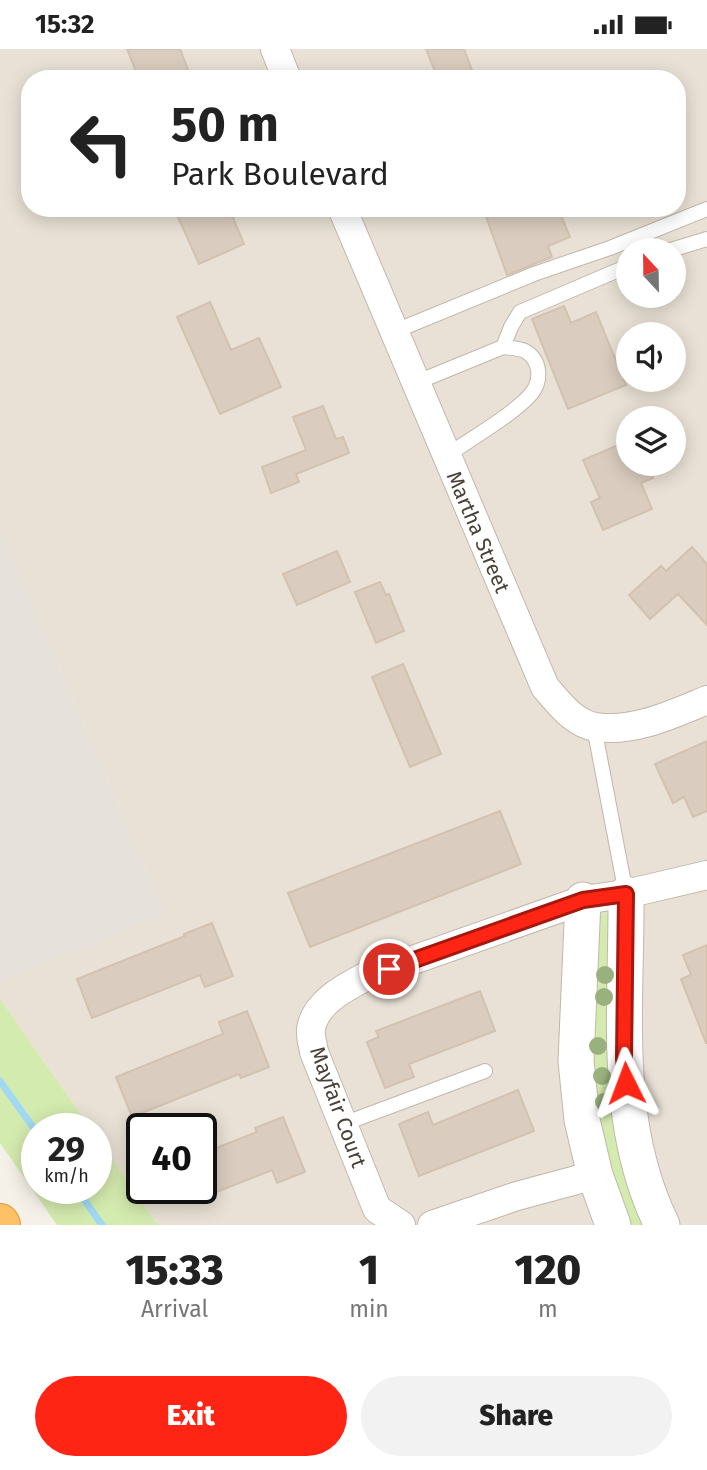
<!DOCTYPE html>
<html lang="en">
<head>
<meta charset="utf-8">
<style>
  body { margin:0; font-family:"Fira Sans",sans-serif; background:#f2f2f2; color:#222; height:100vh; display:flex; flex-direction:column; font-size:26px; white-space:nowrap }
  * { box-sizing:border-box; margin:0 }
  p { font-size:23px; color:#767676 }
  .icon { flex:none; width:38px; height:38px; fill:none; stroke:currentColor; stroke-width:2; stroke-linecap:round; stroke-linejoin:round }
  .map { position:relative; height:1176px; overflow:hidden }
  .sheet { display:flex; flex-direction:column; background:#fff; flex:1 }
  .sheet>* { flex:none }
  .top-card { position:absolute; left:21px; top:21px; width:665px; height:147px; border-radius:28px; box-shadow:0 4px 18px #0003; background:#fff; color:#222; overflow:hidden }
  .needle { width:46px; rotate:338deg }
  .buttons { position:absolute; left:616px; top:189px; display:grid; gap:14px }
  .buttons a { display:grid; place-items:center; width:70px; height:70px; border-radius:50%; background:#fff; box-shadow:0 4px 18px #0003; font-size:35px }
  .speed { position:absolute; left:21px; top:1064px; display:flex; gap:14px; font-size:35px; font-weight:700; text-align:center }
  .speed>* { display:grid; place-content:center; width:91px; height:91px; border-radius:50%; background:#fff; box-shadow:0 4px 18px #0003; line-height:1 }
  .speed small { font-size:18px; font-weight:400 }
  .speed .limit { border:4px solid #111; border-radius:10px; background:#fff; color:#111 }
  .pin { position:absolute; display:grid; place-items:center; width:60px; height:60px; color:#fff; margin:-30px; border:4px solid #fff; border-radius:50%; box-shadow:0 2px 7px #0007 }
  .me { position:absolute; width:77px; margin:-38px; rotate:357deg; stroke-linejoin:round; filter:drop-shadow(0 0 5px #0008) }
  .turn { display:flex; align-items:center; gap:24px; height:147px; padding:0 35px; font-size:32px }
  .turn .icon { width:91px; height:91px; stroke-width:2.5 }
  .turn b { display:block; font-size:49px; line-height:60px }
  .eta { display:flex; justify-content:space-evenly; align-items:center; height:119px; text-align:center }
  .eta b { font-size:42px; font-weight:800; line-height:49px }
  .button { display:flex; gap:14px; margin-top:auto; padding:14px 35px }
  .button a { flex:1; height:80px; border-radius:42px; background:#ff2514; color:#fff; font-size:28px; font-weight:800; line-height:80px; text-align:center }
  .button a+a { background:#f2f2f2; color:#222 }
  .status { display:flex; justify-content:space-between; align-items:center; height:49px; padding:0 35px; background:#fff; direction:ltr }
  .status svg { height:19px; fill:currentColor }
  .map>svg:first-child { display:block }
  .residential { fill:#e9e1d5; fill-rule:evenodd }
  .industrial { fill:#e7e1dc }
  .green { fill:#d4ebaf }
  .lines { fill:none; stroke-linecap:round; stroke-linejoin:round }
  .stream { stroke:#a1d9f4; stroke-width:7 }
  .building { fill:#dacdbf; stroke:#d2c2af; stroke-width:2 }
  .service-casing { stroke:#c1b7aa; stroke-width:16 }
  .minor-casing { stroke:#c1b7aa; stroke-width:30 }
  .tertiary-casing { stroke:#c1b7aa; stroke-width:37 }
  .motorway-casing { stroke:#e59531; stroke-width:40 }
  .service { stroke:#fff; stroke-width:14 }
  .minor { stroke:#fff; stroke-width:28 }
  .tertiary { stroke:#fff; stroke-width:35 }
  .motorway { stroke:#ffc168; stroke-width:38 }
  .tree { fill:#99b17d }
  .route-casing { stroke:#a6180d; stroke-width:18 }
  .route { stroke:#ff2514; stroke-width:12 }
  .labels { text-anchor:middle; stroke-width:5; stroke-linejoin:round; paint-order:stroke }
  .street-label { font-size:21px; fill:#484036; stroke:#fff }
</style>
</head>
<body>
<div class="status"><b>15:32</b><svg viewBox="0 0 49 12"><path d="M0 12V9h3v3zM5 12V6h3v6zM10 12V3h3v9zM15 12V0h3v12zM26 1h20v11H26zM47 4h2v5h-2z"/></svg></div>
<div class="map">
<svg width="707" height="1176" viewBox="0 0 707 1176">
  <rect width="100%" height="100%" fill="#f5f0e8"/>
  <path class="residential" d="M0,0H707V1176H158L96,1087V1080H91L0,950V932L165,865L0,478ZM30,30H677V159H30ZM628,201H674V247H628ZM628,285H674V331H628ZM628,369H674V415H628ZM142,1080H201V1139H142Z"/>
  <path class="industrial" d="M0,478L165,865L0,932Z"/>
  <path class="green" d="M604,864L611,869L646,1176H627C615,1144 600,1095 596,1062C587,999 595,932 597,868Z
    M0,950L91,1080H37V1139H96V1087L158,1176H57L0,1094Z"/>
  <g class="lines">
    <path class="stream" d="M0,1032L37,1084
      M76,1139L102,1176"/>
  </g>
  <path class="building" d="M127,0H180L188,21L179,24L181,30H139Z
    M426,0H464L473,24L459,30H438Z
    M174,159H229L244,195L199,215Z
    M483,159H558L570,188L548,197L552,208L507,226Z
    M210,253L231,301L259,289L281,338L220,365L177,268Z
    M564,257L571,274L596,263L626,336L568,360L532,270Z
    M323,357L336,390L343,388L349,404L296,425L299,433L271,444L262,418L306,401L293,368Z
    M628,392V415H647L653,429L641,434L652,460L603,481L591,453L600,449L583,411Z
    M692,498L707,515V576L678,545L650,570L629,546L661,517L666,522Z
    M337,502L350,533L297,556L283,525Z
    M380,533L386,546L389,545L404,582L376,594L355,543Z
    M403,615L441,705L410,718L372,628Z
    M707,692V762L693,768L684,748L673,754L655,715Z
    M500,762L521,815L310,898L288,844Z
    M212,874L233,927L205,938L200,926L92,969L77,930L185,887L184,885Z
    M707,896V994H706L681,930L691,926L683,906Z
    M480,942L495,982L409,1015L414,1028L385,1039L367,993L379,988L376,982Z
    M247,962L269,1018L241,1029L239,1025L132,1068L116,1028L223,985L219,973Z
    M518,1041L534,1082L419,1127L399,1075L428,1063L433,1076Z
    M283,1068L305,1123L277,1134L272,1121L201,1149V1105L257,1083L255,1079Z"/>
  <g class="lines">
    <defs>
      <path id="service" d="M671,201L707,190
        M393,283L534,225L610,199L707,160
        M415,334L503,298L511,278L520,263L628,217
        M446,407C469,391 514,365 531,345C542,332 541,311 525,302C519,299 510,299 503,298
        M594,678L626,845
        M343,1075L485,1022"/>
      <path id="minor" d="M275,0L287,30
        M342,159L545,638C558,653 574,675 596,678C633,684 673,665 707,651
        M401,1176L377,1160L314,1003C313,996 310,987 311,980C315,954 344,939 365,928L583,851L626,845L707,826
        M432,1176L517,1147L595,1126"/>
      <path id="tertiary" d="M626,845C627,956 611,1073 662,1176
        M583,851L576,1012L582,1071L595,1126L613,1176"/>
      <path id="motorway" d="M0,1174L1,1176"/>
    </defs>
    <use href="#service" class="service-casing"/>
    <use href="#minor" class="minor-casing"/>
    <use href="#tertiary" class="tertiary-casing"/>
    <use href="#motorway" class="motorway-casing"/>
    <use href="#service" class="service"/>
    <use href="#minor" class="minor"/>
    <use href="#tertiary" class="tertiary"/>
    <use href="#motorway" class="motorway"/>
  </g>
  <g class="tree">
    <circle cx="605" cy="926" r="9"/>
    <circle cx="604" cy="948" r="9"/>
    <circle cx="598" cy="997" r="9"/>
    <circle cx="602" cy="1027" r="9"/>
    <circle cx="604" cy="1053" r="9"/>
  </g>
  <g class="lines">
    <defs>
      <path id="route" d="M389,920L583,851L626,845L624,1009L626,1034"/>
    </defs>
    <use href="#route" class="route-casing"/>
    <use href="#route" class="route"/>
  </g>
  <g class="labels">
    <g class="street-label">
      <text transform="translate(478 483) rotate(67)" y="7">Martha Street</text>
      <text transform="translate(338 1058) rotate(70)" y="7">Mayfair Court</text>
    </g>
  </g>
</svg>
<div class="buttons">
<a><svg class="needle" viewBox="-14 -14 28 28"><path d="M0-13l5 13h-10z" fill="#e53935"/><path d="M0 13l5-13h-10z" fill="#767676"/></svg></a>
<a><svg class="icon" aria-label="sound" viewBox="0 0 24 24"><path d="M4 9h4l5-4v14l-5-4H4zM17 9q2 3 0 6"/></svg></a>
<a><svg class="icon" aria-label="layers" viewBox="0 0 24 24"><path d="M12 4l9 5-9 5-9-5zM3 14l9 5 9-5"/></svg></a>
</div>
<div class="speed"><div>29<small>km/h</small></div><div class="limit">40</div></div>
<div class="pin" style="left:389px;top:920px;background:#d93025"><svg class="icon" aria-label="arrive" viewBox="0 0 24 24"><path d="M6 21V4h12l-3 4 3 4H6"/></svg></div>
<svg class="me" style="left:626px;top:1034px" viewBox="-20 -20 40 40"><path d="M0-17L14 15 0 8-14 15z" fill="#ff2514" stroke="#fff" stroke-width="4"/></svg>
<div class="top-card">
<div class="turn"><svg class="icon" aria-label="left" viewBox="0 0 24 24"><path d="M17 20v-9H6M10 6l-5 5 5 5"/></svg><div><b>50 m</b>Park Boulevard</div></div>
</div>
</div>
<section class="sheet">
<div class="eta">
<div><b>15:33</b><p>Arrival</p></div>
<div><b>1</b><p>min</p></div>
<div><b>120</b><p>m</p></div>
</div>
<div class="button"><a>Exit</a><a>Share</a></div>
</section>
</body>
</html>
